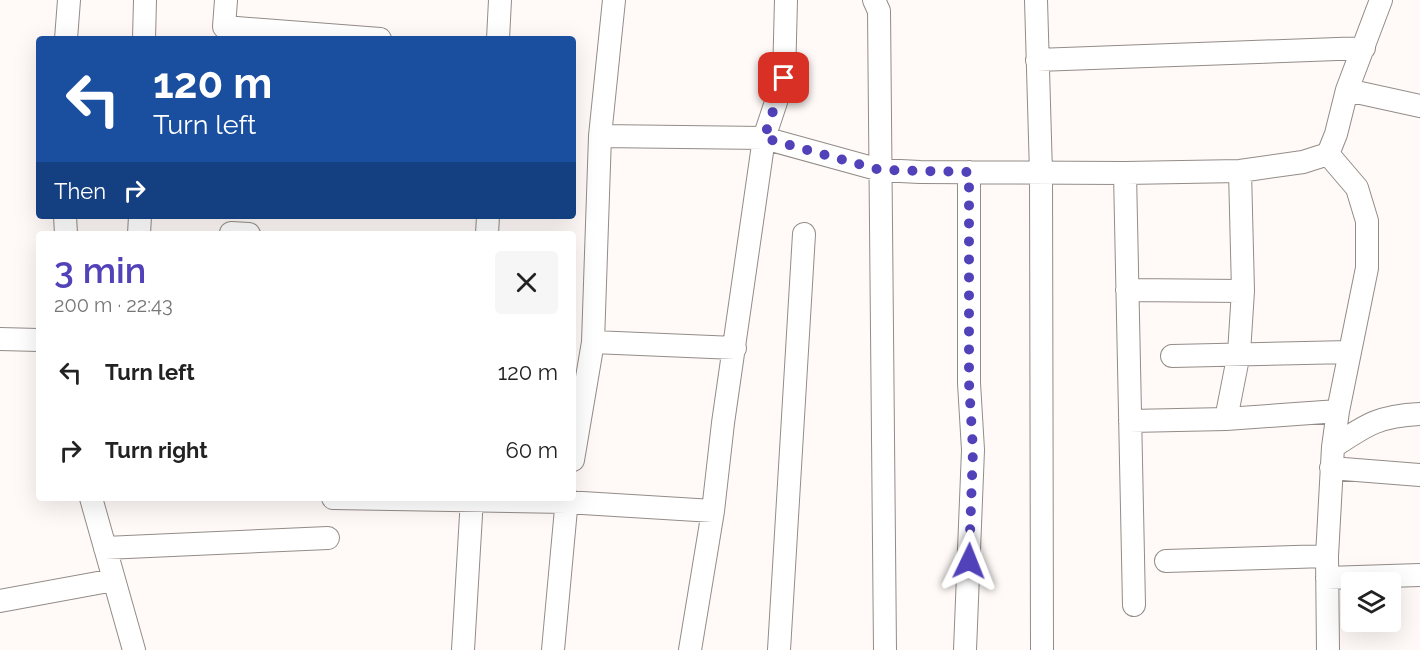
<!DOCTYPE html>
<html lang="en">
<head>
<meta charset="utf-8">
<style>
  body { margin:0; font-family:Raleway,sans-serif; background:#f6f6f6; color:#222; height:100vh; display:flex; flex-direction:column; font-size:22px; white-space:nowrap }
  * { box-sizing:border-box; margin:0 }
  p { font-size:20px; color:#767676 }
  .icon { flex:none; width:33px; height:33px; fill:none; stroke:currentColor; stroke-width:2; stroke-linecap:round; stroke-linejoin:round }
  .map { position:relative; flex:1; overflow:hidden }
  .sheet { position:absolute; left:36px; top:231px; width:540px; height:270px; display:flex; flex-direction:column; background:#fff; border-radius:6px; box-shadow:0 6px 24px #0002 }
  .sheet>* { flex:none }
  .top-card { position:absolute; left:36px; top:36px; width:540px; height:183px; border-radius:6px; box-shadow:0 6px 24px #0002; background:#1a4fa0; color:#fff; overflow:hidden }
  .fabs { position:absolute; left:1341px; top:572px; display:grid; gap:12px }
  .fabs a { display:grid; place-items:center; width:60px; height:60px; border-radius:6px; background:#fff; box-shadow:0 6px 24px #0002; font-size:30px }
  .pin { position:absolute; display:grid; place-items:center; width:51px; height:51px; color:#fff; margin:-26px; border-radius:12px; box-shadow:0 3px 9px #0006 }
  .me { position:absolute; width:66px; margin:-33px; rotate:2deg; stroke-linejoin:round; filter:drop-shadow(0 0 4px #0008) }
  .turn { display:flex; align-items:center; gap:21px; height:126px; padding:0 18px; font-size:27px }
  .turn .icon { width:78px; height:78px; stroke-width:2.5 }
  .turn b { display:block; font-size:42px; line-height:51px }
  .then { display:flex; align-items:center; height:57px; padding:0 18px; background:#0003; gap:12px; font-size:22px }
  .round { display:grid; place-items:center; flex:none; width:63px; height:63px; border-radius:6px; background:#f6f6f6 }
  .overview { display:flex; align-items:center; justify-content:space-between; height:102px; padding:0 18px }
  h1 { font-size:36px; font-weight:600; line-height:45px; color:#5142ba }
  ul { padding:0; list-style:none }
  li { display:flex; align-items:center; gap:18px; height:78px; padding:0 18px }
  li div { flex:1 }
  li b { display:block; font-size:22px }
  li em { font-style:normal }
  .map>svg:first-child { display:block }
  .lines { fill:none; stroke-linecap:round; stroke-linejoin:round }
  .minor-casing { stroke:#938c88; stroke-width:24 }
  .minor { stroke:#fff; stroke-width:22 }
  .route { stroke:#5142ba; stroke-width:10; stroke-dasharray:0 18 }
</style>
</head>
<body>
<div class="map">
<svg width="1420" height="650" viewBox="0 0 1420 650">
  <rect width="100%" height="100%" fill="#fffaf7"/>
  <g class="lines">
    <defs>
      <path id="minor" d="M226,0L224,27L380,39
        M874,0L879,11L885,650
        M1036,0L1041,173L1042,650
        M66,39L69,0
        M144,39L145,0
        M498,39L500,0
        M1037,60L1364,48
        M1347,90L1420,106
        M600,136L764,138L880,170L920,172L1125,173L1240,171L1303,162L1328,154L1336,134L1347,90L1381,0
        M1328,154L1357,188L1367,221V268L1338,411L1333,447L1327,556L1328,650
        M1125,173L1134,605
        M65,216L66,234
        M231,233L249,234
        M139,234L140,216
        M487,234L488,216
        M1127,290L1243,291
        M0,339L39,340
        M593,342L600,136L614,0
        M1172,356L1350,352
        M1226,419L1239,353L1243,291L1240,171
        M1130,421L1226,419L1338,411
        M1333,447C1366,425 1378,416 1420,414
        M573,460L593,342L735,348
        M1331,468L1420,475
        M91,498L134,650
        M333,498L566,502L713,511
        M105,548L328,538
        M1166,561L1327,556
        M1327,578L1420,575
        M0,601L114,580
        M463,650L472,498
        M553,650L567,498
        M690,650L713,511L723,423L764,138L784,78L786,0
        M779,650L804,234
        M965,650L973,450L969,383V172"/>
    </defs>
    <use href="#minor" class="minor-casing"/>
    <use href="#minor" class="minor"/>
  </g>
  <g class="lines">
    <path class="route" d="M784,78L764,138L880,170L969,172V383L973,450L969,561"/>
  </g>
</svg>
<div class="fabs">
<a><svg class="icon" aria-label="layers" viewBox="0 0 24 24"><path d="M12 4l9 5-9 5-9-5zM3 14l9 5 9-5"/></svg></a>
</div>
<div class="pin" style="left:784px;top:78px;background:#d93025"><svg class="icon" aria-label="arrive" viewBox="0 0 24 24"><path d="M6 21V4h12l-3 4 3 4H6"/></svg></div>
<svg class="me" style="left:969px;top:561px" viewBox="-20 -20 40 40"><path d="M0-17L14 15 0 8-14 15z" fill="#5142ba" stroke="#fff" stroke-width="4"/></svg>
<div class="top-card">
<div class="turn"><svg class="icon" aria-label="left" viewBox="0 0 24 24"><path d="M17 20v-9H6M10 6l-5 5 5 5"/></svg><div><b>120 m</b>Turn left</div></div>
<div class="then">Then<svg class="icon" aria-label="right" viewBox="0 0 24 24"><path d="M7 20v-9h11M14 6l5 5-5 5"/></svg></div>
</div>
<section class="sheet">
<div class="overview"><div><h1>3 min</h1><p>200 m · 22:43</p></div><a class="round"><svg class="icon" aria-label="close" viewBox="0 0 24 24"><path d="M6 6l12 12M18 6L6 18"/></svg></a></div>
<ul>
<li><svg class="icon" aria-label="left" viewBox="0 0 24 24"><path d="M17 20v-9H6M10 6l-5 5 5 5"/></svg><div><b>Turn left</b></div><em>120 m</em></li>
<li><svg class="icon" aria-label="right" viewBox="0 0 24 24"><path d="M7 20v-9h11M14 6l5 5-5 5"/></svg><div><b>Turn right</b></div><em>60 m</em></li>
</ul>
</section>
</div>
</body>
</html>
